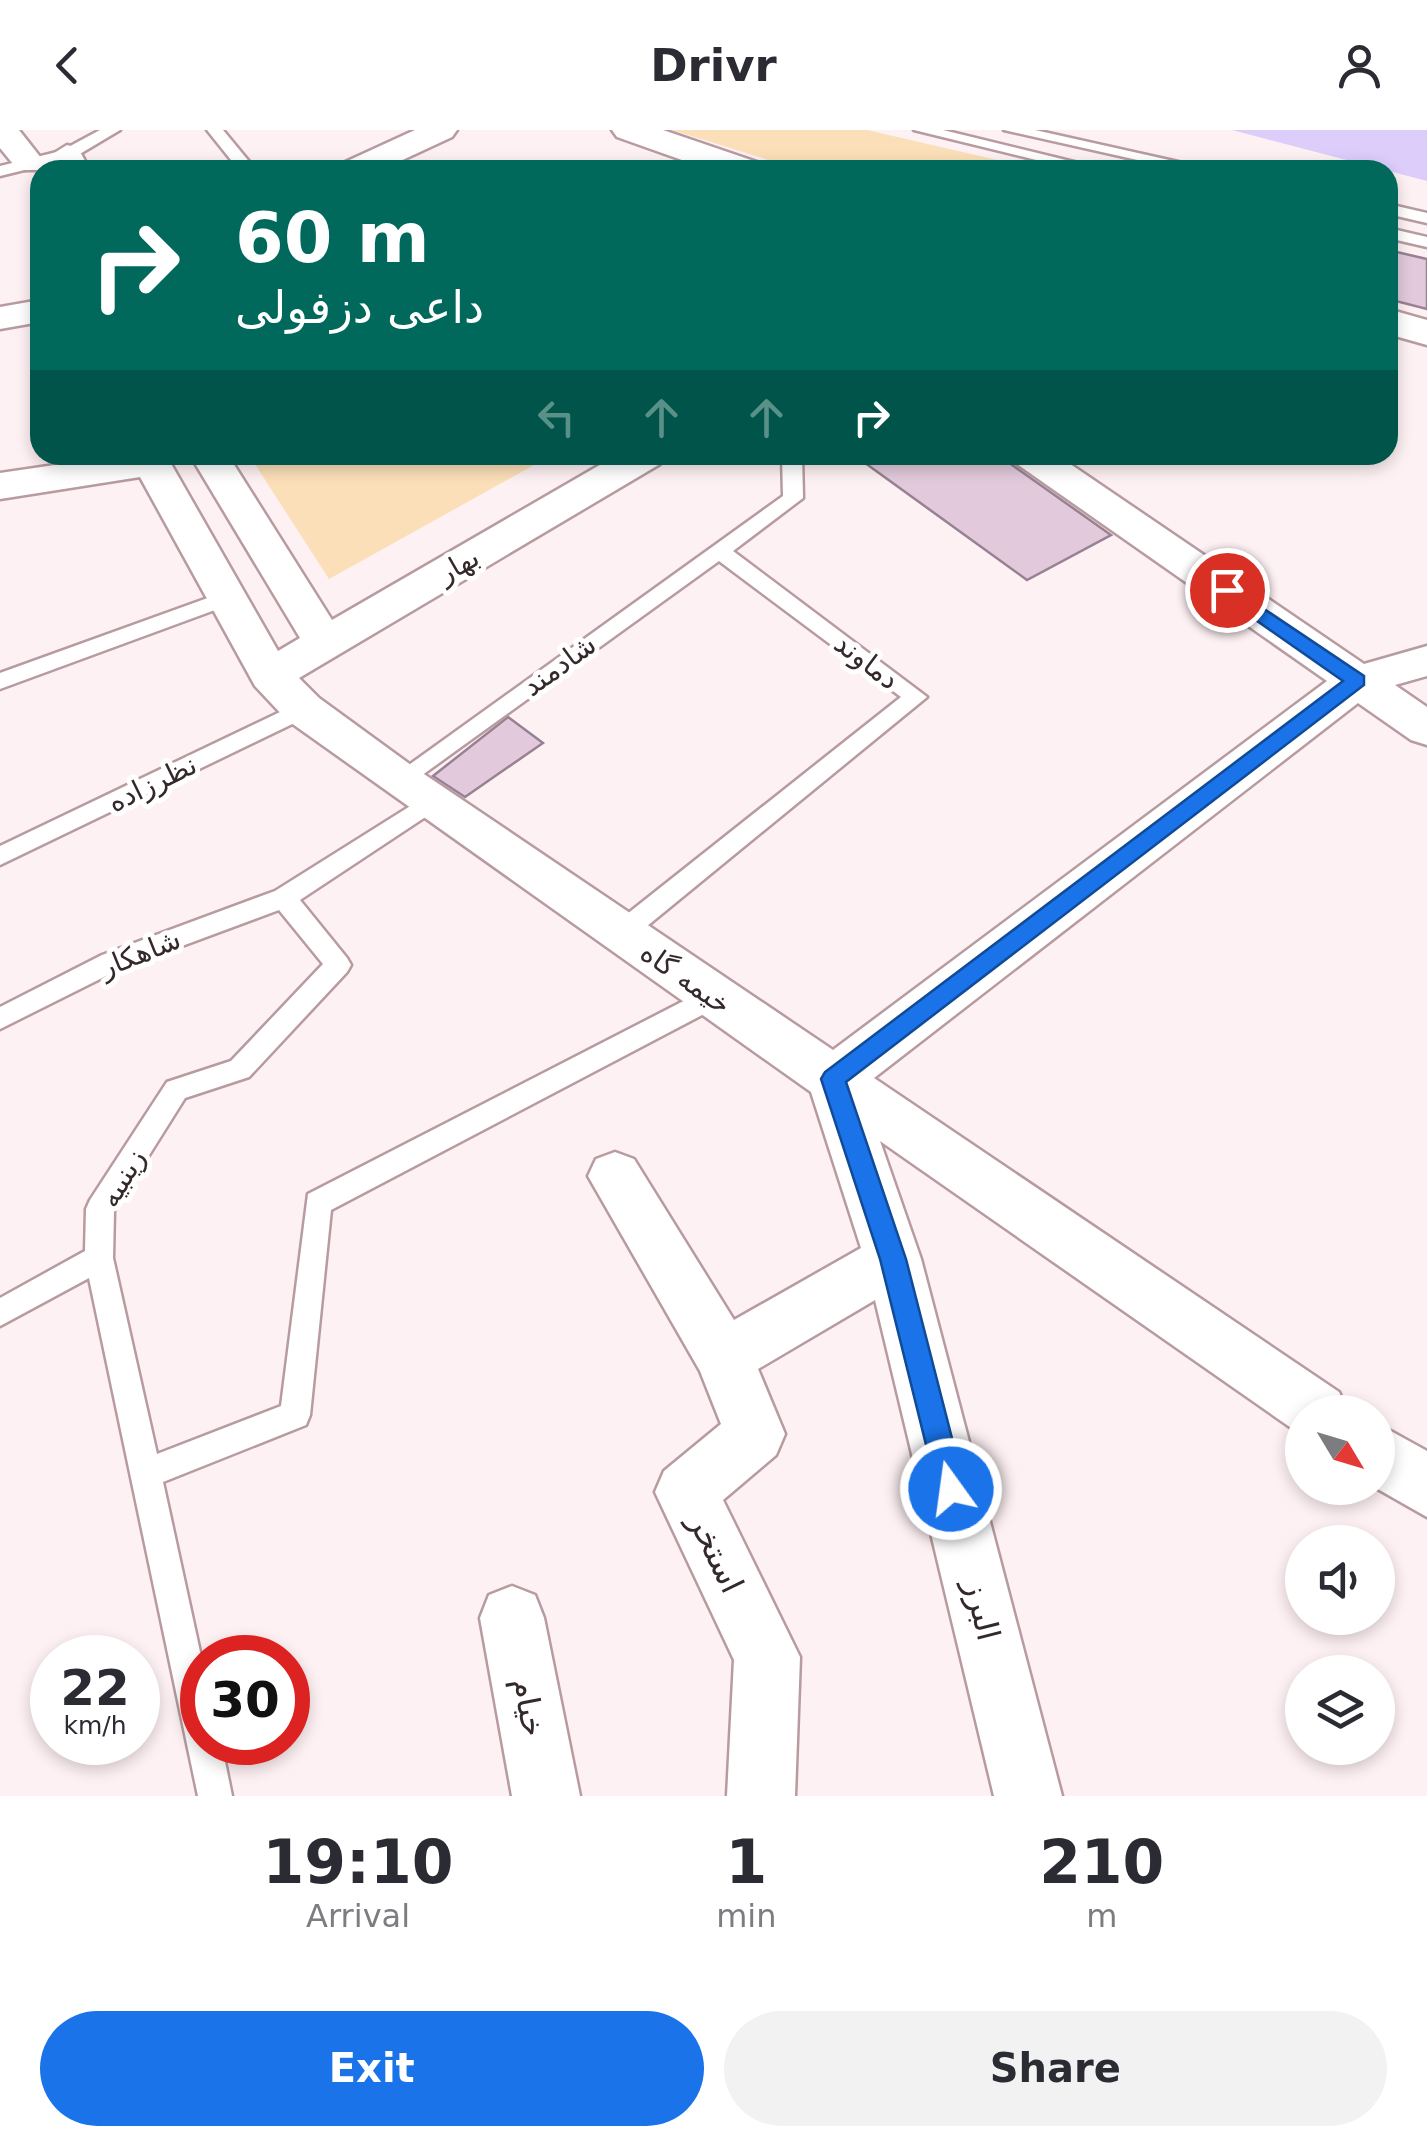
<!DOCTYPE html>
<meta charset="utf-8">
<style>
:root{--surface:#fff;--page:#f2f2f3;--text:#2b2b33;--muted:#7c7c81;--accent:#1a73e8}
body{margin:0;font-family:"DejaVu Sans",Cairo,sans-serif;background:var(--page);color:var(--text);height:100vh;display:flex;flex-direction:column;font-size:38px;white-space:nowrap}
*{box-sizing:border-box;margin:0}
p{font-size:32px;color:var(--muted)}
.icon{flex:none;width:55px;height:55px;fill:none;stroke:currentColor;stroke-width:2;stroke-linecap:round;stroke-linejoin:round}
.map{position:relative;height:1666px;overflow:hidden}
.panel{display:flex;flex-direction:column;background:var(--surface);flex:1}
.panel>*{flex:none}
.hud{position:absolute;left:30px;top:30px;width:1368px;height:305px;border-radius:30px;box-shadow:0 5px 15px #0003;background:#00695c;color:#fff;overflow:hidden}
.needle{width:65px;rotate:128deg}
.fabs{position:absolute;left:1285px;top:1265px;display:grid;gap:20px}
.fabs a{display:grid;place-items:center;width:110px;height:110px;border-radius:50%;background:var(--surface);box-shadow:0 5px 15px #0003;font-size:50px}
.speed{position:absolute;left:30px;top:1505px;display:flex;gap:20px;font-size:50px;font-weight:700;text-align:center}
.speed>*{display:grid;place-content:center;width:130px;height:130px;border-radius:50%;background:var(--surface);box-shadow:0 5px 15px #0003;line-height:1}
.speed small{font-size:25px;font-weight:400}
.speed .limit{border:15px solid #d22;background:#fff;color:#111}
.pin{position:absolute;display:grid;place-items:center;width:85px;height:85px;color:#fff;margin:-42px;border:5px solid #fff;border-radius:50%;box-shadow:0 2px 10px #0007}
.me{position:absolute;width:110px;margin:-55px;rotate:346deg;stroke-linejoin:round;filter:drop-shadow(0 0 8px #0008)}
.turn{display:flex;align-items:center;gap:35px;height:210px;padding:0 40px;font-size:45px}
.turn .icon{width:130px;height:130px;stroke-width:2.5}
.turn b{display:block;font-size:70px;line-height:85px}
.lanes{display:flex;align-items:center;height:95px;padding:0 40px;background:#0003;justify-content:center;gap:50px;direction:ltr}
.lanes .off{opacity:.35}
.eta{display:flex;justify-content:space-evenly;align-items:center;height:170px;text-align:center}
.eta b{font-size:60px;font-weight:700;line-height:70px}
.button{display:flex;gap:20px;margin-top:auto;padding:20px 40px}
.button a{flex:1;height:115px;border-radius:60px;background:var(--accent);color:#fff;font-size:40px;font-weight:700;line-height:115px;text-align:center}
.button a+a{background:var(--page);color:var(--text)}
header{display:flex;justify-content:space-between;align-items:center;height:130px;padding:0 40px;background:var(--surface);font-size:45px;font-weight:700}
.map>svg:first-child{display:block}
.green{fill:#fbdfb8}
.water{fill:#dccdfa}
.building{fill:#e2cadc;stroke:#978192;stroke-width:2.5}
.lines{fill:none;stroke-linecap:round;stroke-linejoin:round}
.lane-casing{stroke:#b89ba0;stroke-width:5}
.street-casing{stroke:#b89ba0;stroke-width:5}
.secondary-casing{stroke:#b89ba0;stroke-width:5}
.lane{fill:#fff;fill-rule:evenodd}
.street{fill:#fff;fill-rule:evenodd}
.secondary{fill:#fff;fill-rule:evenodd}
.route{fill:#1a73e8;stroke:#114b97;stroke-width:2.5}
.labels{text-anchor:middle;stroke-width:10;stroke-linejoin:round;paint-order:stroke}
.street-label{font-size:28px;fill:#34292a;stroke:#fff}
.near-street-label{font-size:32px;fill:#34292a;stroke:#fff}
</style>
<header><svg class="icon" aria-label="back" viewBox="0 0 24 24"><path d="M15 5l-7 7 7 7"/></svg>Drivr<svg class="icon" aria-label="person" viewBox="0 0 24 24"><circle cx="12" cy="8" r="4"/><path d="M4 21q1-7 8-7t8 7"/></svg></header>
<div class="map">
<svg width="1427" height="1666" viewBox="0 0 1427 1666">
<rect width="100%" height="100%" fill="#fef1f3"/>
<g class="green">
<polygon points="672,0 867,0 1023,36 1021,40 801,40"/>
<polygon points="249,325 552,325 329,449"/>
</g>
<polygon class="water" points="1232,0 1427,0 1427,51"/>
<g class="building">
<polygon points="1388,120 1427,129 1427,179 1388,169"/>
<polygon points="854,325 998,325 1111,405 1027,450"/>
<polygon points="508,587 543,613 465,667 433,646"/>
</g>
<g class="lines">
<g class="lane-casing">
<g id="lane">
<polygon points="100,0 120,0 73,28 0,46 0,36 61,21"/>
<polygon points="207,0 223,0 256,40 239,40"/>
<polygon points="914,0 943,0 1107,40 1077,40"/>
<polygon points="1004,0 1035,0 1214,40 1182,40"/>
<polygon points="1388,74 1427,83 1427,93 1388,84"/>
<polygon points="1388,98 1427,107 1427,117 1388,108"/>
<polygon points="782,325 802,325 803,368 733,421 927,567 630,810 612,810 609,803 612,796 901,567 719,431 407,656 399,658 388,650 783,366"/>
<polygon points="227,461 238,468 234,473 0,559 0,543"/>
<polygon points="303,571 314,579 311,585 0,735 0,716"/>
<polygon points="431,663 439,666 443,672 439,678 300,770 347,828 351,835 347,842 249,947 185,968 114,1081 113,1128 157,1324 281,1276 308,1064 705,860 723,860 727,867 723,874 331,1080 310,1285 306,1295 163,1352 202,1531 202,1612 221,1612 232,1666 198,1666 89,1148 0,1196 0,1168 85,1121 86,1079 90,1070 167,952 231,931 323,834 279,780 120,839 0,899 0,877 102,825 275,761"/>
</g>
</g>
<g class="street-casing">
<g id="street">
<polygon points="0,0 19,0 45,33 40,40 18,40 0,18"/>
<polygon points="415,0 457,0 452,7 381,40 339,40 343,33"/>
<polygon points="67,15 78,18 90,40 58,40 51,25"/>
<polygon points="40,170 40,192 0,199 0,177"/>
<polygon points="123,325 166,325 278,521 300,508 190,325 228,325 332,490 617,325 665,325 660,334 299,548 319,568 415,638 833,920 1327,551 1017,334 1012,325 1057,325 1364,534 1427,516 1427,546 1395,555 1427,577 1427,615 1411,610 1358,573 874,948 1339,1262 1348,1282 1302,1282 1302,1304 1297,1302 880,1011 921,1129 1062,1666 994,1666 875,1170 758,1239 785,1304 776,1325 723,1370 800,1527 795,1666 727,1666 734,1530 655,1362 664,1341 721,1294 700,1241 588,1046 596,1029 615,1022 634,1029 734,1190 861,1118 811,962 287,590 255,556 140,347 0,369 0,343"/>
<polygon points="1378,1294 1427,1321 1427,1387 1376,1358"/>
<polygon points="512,1456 535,1465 544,1488 580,1666 512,1666 480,1488 489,1465"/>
</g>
</g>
<g class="secondary-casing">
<g id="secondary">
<polygon points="612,0 663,0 757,32 762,40 710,40 617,7"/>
<polygon points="1388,179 1427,190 1427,215 1388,204"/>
</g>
</g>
<use href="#lane" class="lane"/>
<use href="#street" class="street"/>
<use href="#secondary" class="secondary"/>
</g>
<polygon class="route" points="1227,454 1364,546 1364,555 846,952 906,1129 965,1359 961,1369 951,1373 941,1369 937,1359 880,1129 821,949 825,942 1343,551 1220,465 1217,460"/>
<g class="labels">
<g class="street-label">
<text transform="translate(458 435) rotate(-30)" y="10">بهار</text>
<text transform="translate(867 531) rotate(37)" y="10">دماوند</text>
<text transform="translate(559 535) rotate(-36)" y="10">شادمند</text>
<text transform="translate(152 653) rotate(-26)" y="10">نظرزاده</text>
<text transform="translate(140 823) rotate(-22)" y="10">شاهکار</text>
<text transform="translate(686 848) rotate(35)" y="10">خیمه گاه</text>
<text transform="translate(122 1048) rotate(-59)" y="10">زینبیه</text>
</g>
<g class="near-street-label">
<text transform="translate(716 1423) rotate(64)" y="11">استخر</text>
<text transform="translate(982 1480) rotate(76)" y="11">البرز</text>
<text transform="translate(529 1577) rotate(79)" y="11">خیام</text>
</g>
</g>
</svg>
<div class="fabs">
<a><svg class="needle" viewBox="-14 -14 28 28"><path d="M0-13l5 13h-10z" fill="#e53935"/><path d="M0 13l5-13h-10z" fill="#7c7c81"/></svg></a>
<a><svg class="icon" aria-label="sound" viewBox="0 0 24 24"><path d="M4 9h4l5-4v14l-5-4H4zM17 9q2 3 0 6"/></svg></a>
<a><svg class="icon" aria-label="layers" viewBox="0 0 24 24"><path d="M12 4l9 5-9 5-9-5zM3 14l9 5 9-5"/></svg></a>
</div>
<div class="speed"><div>22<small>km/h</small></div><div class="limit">30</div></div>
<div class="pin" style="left:1227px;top:460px;background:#d93025"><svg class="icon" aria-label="arrive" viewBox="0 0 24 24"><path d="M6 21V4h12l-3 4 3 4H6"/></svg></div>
<svg class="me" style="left:951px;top:1359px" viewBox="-20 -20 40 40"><circle r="17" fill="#1a73e8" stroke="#fff" stroke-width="3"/><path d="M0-11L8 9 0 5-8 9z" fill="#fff"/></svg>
<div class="hud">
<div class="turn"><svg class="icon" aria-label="right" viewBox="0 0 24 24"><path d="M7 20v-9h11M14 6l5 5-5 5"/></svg><div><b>60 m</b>داعی دزفولی</div></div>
<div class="lanes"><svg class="icon off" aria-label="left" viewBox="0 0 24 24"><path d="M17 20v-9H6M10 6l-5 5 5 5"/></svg><svg class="icon off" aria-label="ahead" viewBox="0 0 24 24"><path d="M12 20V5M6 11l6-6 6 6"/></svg><svg class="icon off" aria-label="ahead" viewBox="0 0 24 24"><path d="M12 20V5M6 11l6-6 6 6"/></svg><svg class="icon" aria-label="right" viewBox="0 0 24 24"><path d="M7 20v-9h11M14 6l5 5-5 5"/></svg></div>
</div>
</div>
<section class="panel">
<div class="eta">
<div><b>19:10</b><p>Arrival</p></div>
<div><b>1</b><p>min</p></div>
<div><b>210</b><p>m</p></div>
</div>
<div class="button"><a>Exit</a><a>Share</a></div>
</section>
